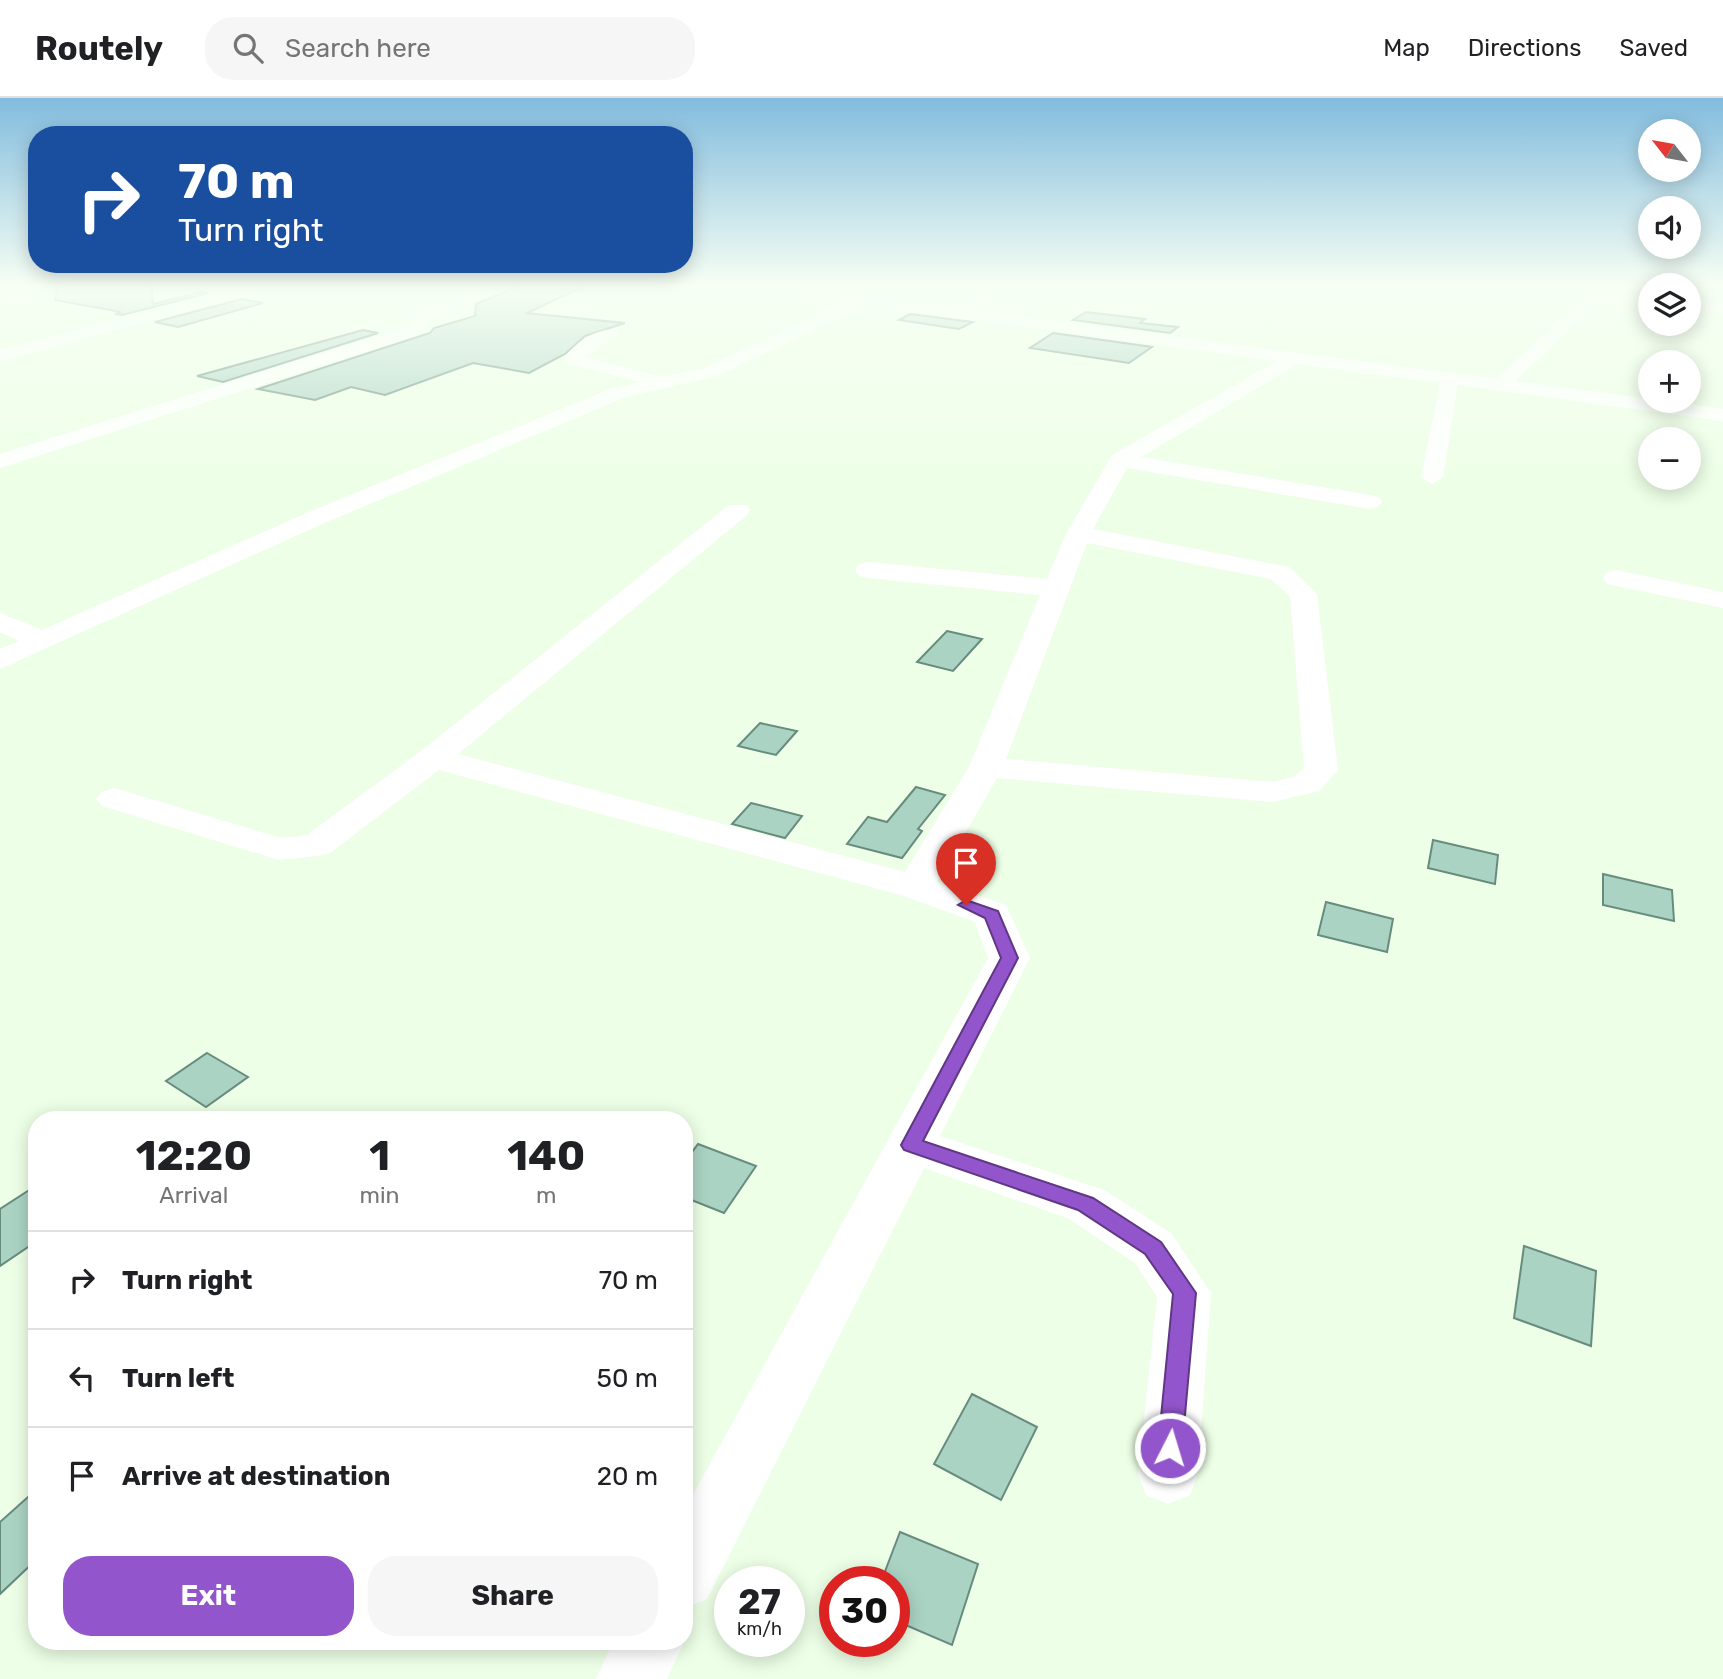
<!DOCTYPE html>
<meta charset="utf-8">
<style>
:root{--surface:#fff;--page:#f6f6f6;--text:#202124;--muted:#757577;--line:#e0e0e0;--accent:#9255cb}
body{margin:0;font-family:Rubik,sans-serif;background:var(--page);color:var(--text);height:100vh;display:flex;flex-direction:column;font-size:26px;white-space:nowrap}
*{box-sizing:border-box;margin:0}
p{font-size:23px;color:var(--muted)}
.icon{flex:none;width:38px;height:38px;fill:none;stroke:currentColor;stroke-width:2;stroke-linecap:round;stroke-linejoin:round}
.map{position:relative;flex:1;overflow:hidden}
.drawer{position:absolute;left:28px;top:1013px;width:665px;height:539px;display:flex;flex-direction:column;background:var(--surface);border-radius:28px;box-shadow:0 4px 18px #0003}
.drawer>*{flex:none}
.top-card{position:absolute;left:28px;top:28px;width:665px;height:147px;border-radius:28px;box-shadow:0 4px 18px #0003;background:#1a4fa0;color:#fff;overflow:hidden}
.needle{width:46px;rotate:301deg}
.buttons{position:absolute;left:1638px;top:21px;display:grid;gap:14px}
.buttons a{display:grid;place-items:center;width:63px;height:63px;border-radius:50%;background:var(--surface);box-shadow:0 4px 18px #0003;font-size:35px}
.speed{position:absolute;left:714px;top:1468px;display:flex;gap:14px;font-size:35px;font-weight:700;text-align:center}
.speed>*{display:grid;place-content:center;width:91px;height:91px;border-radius:50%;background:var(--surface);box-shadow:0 4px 18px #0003;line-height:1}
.speed small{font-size:18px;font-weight:400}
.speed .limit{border:10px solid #d22;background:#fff;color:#111}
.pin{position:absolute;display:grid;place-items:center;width:60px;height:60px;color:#fff;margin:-72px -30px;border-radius:50% 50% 50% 0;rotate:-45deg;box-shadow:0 0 7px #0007}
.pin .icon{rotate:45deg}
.me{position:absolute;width:77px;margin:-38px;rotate:5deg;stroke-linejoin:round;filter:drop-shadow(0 0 5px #0008)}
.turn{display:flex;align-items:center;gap:24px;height:147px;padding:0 35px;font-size:32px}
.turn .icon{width:91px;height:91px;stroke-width:2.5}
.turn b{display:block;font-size:49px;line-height:60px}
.eta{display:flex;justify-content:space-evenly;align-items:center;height:119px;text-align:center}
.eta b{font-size:42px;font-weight:700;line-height:49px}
.action{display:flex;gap:14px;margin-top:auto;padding:14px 35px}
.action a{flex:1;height:80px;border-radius:28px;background:var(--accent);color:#fff;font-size:28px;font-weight:700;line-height:80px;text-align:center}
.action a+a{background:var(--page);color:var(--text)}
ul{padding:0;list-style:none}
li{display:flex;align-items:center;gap:21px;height:98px;padding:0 35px;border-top:2px solid var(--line)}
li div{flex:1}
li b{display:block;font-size:26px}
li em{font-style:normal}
header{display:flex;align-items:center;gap:42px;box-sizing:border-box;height:98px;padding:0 35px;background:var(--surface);border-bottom:2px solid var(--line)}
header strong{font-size:33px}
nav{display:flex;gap:38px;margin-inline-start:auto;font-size:24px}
.search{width:490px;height:63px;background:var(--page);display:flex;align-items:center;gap:18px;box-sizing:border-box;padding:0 24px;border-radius:28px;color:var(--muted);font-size:26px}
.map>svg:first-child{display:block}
.building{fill:#abd3c4;stroke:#678c7e;stroke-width:2}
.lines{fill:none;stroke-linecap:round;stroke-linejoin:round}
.street{fill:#fff;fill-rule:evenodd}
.route{fill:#9255cb;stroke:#5f3784;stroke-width:2}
</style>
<header>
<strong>Routely</strong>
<div class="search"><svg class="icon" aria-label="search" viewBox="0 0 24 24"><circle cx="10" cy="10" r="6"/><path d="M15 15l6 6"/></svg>Search here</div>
<nav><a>Map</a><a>Directions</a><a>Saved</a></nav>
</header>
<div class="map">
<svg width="1723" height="1581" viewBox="0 0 1723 1581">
<rect width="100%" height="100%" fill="#edffe6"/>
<g class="building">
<polygon points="57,188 151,188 153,206 200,194 208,195 122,217 115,216 121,214 55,202"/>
<polygon points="519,188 584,188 527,215 625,225 585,238 565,256 529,275 473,265 385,297 351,289 315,302 258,291 430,235 434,230 475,218 476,206"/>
<polygon points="242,201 263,205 178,229 155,224"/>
<polygon points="1086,214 1145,221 1140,225 1178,229 1170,235 1073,222"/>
<polygon points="910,216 973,224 959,231 899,222"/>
<polygon points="363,232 378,235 223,284 197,278"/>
<polygon points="1053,235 1152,249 1129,265 1030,250"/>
<polygon points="947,533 982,541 953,573 917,564"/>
<polygon points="760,625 797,633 776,657 738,648"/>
<polygon points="916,689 945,697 918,731 922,733 902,760 847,746 868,719 887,724"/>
<polygon points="751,705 802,718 785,740 732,726"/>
<polygon points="1433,742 1498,757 1495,786 1428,770"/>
<polygon points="1603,776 1672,792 1674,823 1603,807"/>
<polygon points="1326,804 1393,821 1387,854 1318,837"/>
<polygon points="207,955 248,979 206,1009 166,983"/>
<polygon points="698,1046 756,1068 724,1115 684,1099 684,1065"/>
<polygon points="37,1087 37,1143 0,1168 0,1111"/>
<polygon points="1524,1148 1596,1173 1591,1248 1514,1220"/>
<polygon points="972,1296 1037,1329 1001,1402 934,1366"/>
<polygon points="37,1391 37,1461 0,1496 0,1424"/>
<polygon points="900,1434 978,1466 952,1547 894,1522 894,1484 881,1484"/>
</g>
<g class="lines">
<g class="street">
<polygon points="246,188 273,188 270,191 0,263 0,252"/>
<polygon points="493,188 517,188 426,222 432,229 429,233 0,370 0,356 413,227 408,220 410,216"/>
<path d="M 750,188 L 794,188 L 952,209 L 995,188 L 1016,188 L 973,212 L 1496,281 L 1585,199 L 1604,195 L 1650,198 L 1650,208 L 1596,206 L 1515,283 L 1723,311 L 1723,323 L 1458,287 L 1443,379 L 1432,386 L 1421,379 L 1440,285 L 1298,266 L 1141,359 L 1370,397 L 1378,399 L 1382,404 L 1378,409 L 1370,411 L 1127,370 L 1093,431 L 1289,469 L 1317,496 L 1338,672 L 1319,693 L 1273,704 L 997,680 L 937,784 L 1006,807 L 1030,860 L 940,1038 L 1104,1092 L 1171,1135 L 1211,1195 L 1198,1376 L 1190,1397 L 1168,1406 L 1146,1397 L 1138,1376 L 1157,1199 L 1135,1165 L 1068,1120 L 924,1070 L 707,1501 L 684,1510 L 684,1413 L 988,860 L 975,824 L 901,797 L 439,672 L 330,755 L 317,758 L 279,762 L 102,708 L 96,701 L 102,694 L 114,690 L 281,740 L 307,737 L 421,653 L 729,407 L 747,407 L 750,412 L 747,417 L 458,656 L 905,774 L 969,669 L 1040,497 L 868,480 L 859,478 L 855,472 L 859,466 L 868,464 L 1047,481 L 1066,436 L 1112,357 L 1277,263 L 864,207 L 717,278 L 626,299 L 329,423 L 0,571 L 0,551 L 19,543 L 0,534 L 0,515 L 42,532 L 311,413 L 613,290 L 640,284 L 568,266 L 565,262 C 569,247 600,228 616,232 L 619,236 L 584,259 L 663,279 L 704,270 L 843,204 L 758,193 ZM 1087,445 L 1271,481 L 1290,498 L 1304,670 L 1295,678 L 1273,684 L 1006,661 Z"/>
<polygon points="0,192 31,199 33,202 25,207 0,202"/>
<polygon points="1689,202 1723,206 1723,214 1689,212"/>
<polygon points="1616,472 1723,494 1723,510 1607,486 1603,480 1607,474"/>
<polygon points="613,1544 684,1544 667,1581 596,1581"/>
</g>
</g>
<linearGradient id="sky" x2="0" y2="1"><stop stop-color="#82bcde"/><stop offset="0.46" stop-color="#f7fff4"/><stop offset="1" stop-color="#f7fff4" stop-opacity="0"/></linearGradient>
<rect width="1723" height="409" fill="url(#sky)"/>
<polygon class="route" points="966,802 998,813 1018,860 923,1043 1093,1100 1161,1144 1196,1195 1182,1350 1179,1359 1170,1362 1161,1359 1158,1350 1173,1196 1145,1156 1078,1112 904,1052 901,1047 1001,860 985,820 958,807"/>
</svg>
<div class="buttons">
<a><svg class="needle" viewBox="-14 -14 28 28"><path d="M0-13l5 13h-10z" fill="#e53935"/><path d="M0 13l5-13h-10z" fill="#757577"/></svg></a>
<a><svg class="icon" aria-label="sound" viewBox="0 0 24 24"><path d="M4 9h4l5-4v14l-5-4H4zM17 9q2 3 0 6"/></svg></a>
<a><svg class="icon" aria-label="layers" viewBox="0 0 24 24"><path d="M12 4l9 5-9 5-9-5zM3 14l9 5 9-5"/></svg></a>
<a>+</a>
<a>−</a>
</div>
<div class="speed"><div>27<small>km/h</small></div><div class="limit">30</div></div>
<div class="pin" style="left:966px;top:807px;background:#d93025"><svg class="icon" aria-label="arrive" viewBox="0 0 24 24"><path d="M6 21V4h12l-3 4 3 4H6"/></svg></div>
<svg class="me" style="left:1170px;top:1350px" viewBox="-20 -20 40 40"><circle r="17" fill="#9255cb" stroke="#fff" stroke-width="3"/><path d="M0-11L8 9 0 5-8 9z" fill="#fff"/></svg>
<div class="top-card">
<div class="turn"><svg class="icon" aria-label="right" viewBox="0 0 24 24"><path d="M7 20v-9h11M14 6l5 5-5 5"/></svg><div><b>70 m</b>Turn right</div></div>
</div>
<section class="drawer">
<div class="eta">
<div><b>12:20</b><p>Arrival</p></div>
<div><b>1</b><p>min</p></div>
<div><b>140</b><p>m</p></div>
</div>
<ul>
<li><svg class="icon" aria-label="right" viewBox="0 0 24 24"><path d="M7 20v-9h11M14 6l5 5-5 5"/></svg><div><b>Turn right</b></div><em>70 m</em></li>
<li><svg class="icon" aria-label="left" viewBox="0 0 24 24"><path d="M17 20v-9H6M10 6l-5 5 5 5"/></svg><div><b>Turn left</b></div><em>50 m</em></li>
<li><svg class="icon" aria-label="arrive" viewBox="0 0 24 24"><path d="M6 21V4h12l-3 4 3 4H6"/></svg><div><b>Arrive at destination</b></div><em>20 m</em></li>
</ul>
<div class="action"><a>Exit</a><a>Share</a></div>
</section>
</div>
